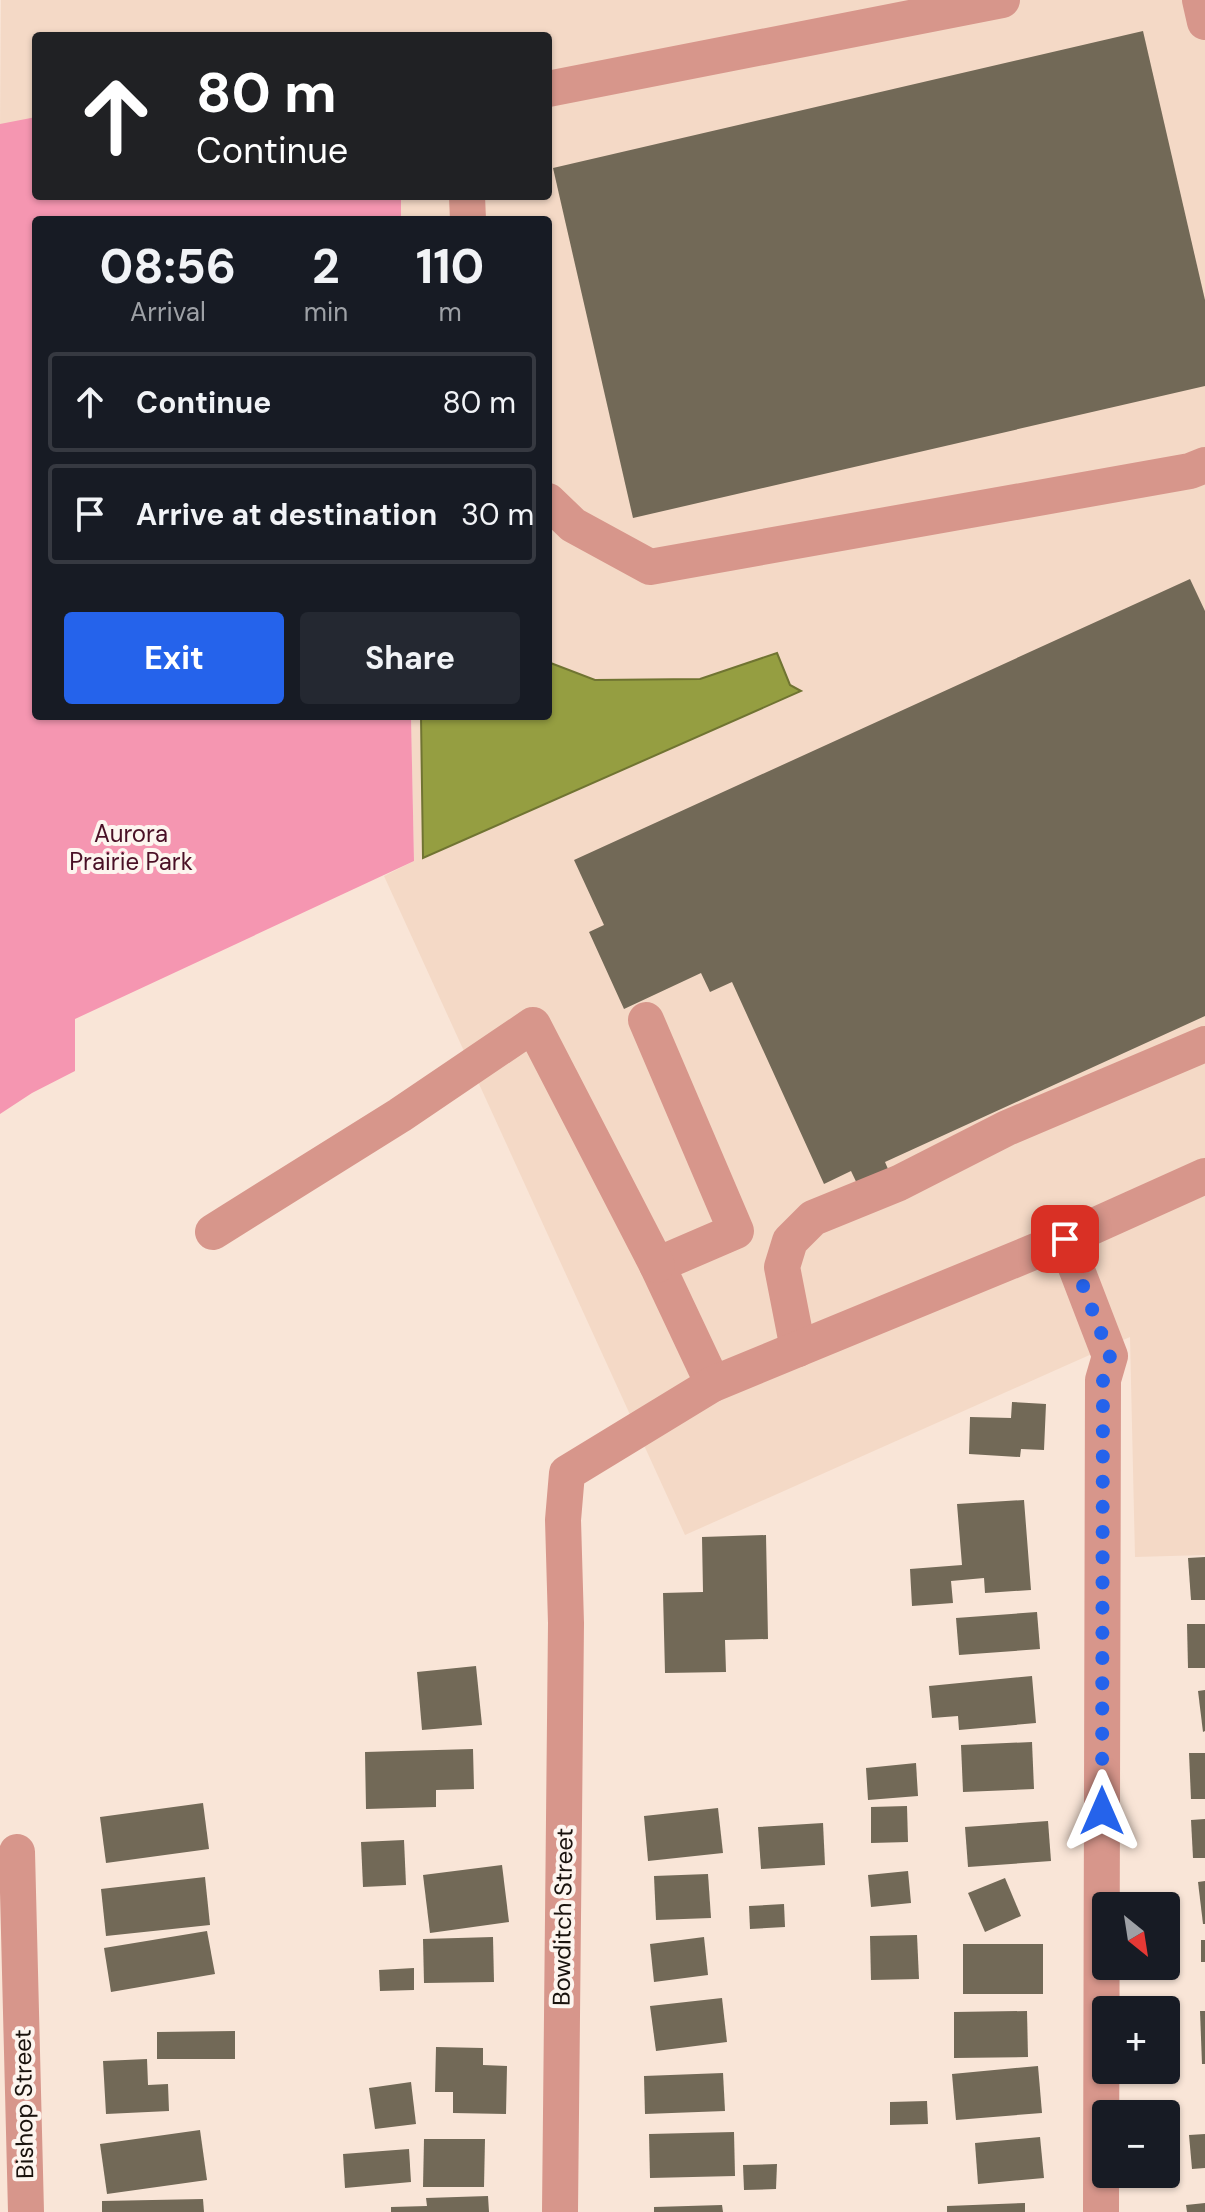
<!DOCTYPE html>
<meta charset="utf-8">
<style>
:root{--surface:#171b24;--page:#242831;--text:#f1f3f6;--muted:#9ea1a6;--line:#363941;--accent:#2563eb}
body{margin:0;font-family:"DM Sans",sans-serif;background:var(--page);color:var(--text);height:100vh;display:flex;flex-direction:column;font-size:30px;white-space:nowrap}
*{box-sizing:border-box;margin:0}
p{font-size:26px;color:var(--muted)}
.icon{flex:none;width:44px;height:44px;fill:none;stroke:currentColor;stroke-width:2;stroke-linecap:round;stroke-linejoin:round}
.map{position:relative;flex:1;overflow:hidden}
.side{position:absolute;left:32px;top:216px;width:520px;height:504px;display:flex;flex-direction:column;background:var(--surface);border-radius:8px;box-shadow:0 2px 6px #0004}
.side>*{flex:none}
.banner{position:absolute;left:32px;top:32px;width:520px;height:168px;border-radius:8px;box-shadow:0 2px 6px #0004;background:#202124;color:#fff;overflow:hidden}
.needle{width:52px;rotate:150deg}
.tools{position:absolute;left:1092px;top:1892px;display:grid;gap:16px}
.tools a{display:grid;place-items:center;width:88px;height:88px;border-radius:8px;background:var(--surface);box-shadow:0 2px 6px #0004;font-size:40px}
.pin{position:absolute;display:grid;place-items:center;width:68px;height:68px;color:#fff;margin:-34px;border-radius:16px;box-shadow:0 4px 12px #0006}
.me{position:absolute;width:88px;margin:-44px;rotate:0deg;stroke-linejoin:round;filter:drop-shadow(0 0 6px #0008)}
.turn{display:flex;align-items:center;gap:28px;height:168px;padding:0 32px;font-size:36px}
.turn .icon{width:104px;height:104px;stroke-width:2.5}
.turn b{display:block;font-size:56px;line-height:68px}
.eta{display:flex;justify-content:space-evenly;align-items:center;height:136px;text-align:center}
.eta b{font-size:48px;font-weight:700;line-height:56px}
.cta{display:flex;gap:16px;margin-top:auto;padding:16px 32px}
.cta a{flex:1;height:92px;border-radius:8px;background:var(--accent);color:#fff;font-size:32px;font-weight:700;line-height:92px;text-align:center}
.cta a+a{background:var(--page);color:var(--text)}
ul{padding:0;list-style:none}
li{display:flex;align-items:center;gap:24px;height:100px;margin:0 16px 12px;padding:0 16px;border:4px solid var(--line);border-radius:8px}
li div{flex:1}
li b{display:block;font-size:30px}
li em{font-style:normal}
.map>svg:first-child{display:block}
.built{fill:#f4d9c6}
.green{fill:#f596b1}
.water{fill:#959e41;stroke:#707432;stroke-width:2}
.building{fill:#726957}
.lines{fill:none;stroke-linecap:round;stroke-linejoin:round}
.minor{stroke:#d7968b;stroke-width:36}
.route{stroke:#2563eb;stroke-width:14;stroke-dasharray:0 25.2}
.labels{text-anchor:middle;stroke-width:8;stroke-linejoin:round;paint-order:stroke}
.park-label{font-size:24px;fill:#4a1026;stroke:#fdf5ef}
.street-label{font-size:24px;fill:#1a130e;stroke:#fdf5ef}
</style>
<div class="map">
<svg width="1205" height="2212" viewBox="0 0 1205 2212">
<rect width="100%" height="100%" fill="#f9e5d7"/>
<polygon class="built" points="1,0 1205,0 1205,1555 1135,1557 1130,1337 685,1535 384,876 414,861 411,716 548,716 548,220 401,220 401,196 548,196 548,36 36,36 36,123 0,130"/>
<polygon class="green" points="36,117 36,196 401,196 401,220 36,220 36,716 411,716 414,861 75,1019 75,1071 32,1093 0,1114 0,124"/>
<polygon class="water" points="777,653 790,685 801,691 423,858 421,716 548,716 548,662 595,680 700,679"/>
<g class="building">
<polygon points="1143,31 1205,300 1205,386 633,518 553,168"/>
<polygon points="1190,579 1205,611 1205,1016 885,1162 891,1176 860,1190 851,1171 824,1184 732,982 710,992 701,973 624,1009 589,932 604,925 574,860"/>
<polygon points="1012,1402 1046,1404 1044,1450 1021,1449 1020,1457 969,1454 970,1417 1011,1418"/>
<polygon points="1024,1500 1031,1590 985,1593 984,1578 951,1581 953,1603 912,1606 910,1569 962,1565 957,1504"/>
<polygon points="766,1535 768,1639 725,1640 726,1672 665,1673 663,1593 703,1592 702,1537"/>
<polygon points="1205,1557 1205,1600 1191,1600 1188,1558"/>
<polygon points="1037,1612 1040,1649 959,1655 956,1618"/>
<polygon points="1187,1624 1205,1624 1205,1668 1188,1668"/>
<polygon points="476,1666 482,1725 422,1730 417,1672"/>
<polygon points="1032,1676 1036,1723 959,1730 958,1716 932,1718 929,1686"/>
<polygon points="1205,1690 1205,1731 1203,1732 1198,1691"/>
<polygon points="1032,1742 1034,1789 963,1792 961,1745"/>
<polygon points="473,1749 474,1789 436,1790 436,1807 366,1809 365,1752"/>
<polygon points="1189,1753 1205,1753 1205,1799 1191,1799"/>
<polygon points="916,1763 918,1796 868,1800 866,1768"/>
<polygon points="203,1803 209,1849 106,1863 100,1817"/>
<polygon points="907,1806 908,1842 871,1843 871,1807"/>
<polygon points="718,1808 723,1853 648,1861 644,1816"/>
<polygon points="1205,1819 1205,1858 1193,1858 1191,1820"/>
<polygon points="1048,1821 1051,1861 968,1867 965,1827"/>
<polygon points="823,1823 825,1865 761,1869 758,1827"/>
<polygon points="404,1840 406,1885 363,1887 361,1842"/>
<polygon points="502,1865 509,1922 430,1933 423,1875"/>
<polygon points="908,1871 911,1903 871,1907 868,1875"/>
<polygon points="708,1874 711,1918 656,1920 654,1876"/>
<polygon points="205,1877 210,1925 106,1936 101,1889"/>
<polygon points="1005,1878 1021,1916 985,1932 968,1893"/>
<polygon points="1205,1881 1205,1924 1203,1924 1198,1882"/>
<polygon points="784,1904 785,1927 750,1929 749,1906"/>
<polygon points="207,1931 215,1974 111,1992 104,1948"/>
<polygon points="917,1935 919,1979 871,1980 870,1936"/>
<polygon points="493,1937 494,1982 424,1983 423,1939"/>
<polygon points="704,1937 708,1975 654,1982 650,1944"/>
<rect x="1201" y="1940" width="4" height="22"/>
<rect x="963" y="1944" width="80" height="50"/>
<polygon points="414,1968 414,1990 380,1991 379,1970"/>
<polygon points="722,1998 727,2042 656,2051 650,2006"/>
<polygon points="1027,2011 1028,2057 954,2058 954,2012"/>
<polygon points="1200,2011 1205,2011 1205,2064 1202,2064"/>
<polygon points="235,2031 235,2059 157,2059 157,2032"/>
<polygon points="436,2047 483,2048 483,2065 507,2066 506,2114 453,2113 453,2092 435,2092"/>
<polygon points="147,2059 148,2085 168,2084 169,2111 106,2114 103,2061"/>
<polygon points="1038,2066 1042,2113 956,2120 952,2074"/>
<polygon points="723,2073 725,2111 645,2114 644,2076"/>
<polygon points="411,2082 416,2124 375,2129 369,2088"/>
<polygon points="927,2101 928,2124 890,2125 890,2102"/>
<polygon points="200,2130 207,2180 107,2194 100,2144"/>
<polygon points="734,2132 735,2176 650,2178 649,2134"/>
<polygon points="1205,2134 1205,2168 1192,2169 1189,2135"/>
<polygon points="1040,2137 1044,2178 978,2184 975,2143"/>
<polygon points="424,2139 485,2139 484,2187 423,2187"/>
<polygon points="409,2149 411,2182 345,2188 343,2154"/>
<polygon points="777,2164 776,2189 744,2190 743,2165"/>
<polygon points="488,2196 489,2212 391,2212 391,2207 427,2206 426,2198"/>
<polygon points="203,2199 204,2212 102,2212 102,2201"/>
<polygon points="1025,2203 1025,2212 947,2212 947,2206"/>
<polygon points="1205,2203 1205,2212 1187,2212 1186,2205"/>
<polygon points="722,2205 723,2212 654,2212 654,2207"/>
</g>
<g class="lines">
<g class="minor">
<polyline points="1200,0 1205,22"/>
<polyline points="548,89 1002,0"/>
<polyline points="467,196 468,220"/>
<polyline points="548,501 573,525 650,567 1190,471 1205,465"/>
<polyline points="646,1020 736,1231 657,1265 713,1384"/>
<polyline points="213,1232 400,1115 533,1025 657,1265"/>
<polyline points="1065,1239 1110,1356 1103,1380 1101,2212"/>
<polyline points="798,1349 782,1267 790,1241 813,1218 899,1183 1007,1128 1205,1044"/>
<polyline points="17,1852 26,2212"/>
<polyline points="560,2212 566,1623 563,1520 567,1473 713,1384 1065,1239 1205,1176"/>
</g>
</g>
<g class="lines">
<polyline class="route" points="1065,1239 1110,1356 1103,1380 1102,1811"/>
</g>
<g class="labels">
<g class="park-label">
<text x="131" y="842">Aurora<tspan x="131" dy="28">Prairie Park</tspan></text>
</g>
<g class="street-label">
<text transform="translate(563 1917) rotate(-89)" y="8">Bowditch Street</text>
<text transform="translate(24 2104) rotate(-91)" y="8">Bishop Street</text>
</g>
</g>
</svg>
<div class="tools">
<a><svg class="needle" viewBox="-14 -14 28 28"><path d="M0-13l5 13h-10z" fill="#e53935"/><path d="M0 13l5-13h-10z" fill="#9ea1a6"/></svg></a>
<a>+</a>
<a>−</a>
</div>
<div class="pin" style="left:1065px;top:1239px;background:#d93025"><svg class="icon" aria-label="arrive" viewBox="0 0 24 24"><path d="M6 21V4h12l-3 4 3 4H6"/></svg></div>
<svg class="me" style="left:1102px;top:1811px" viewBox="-20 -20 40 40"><path d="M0-17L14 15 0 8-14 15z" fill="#2563eb" stroke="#fff" stroke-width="4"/></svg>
<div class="banner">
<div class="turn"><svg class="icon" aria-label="ahead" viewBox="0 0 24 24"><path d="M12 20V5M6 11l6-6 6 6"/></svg><div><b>80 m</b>Continue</div></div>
</div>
<section class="side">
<div class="eta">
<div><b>08:56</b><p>Arrival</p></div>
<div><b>2</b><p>min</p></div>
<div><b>110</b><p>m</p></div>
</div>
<ul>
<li><svg class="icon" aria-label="ahead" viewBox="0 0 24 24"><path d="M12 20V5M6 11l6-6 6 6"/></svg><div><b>Continue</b></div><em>80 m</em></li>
<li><svg class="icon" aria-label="arrive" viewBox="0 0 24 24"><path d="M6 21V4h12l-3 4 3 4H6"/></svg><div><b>Arrive at destination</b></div><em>30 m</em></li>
</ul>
<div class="cta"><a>Exit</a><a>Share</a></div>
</section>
</div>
